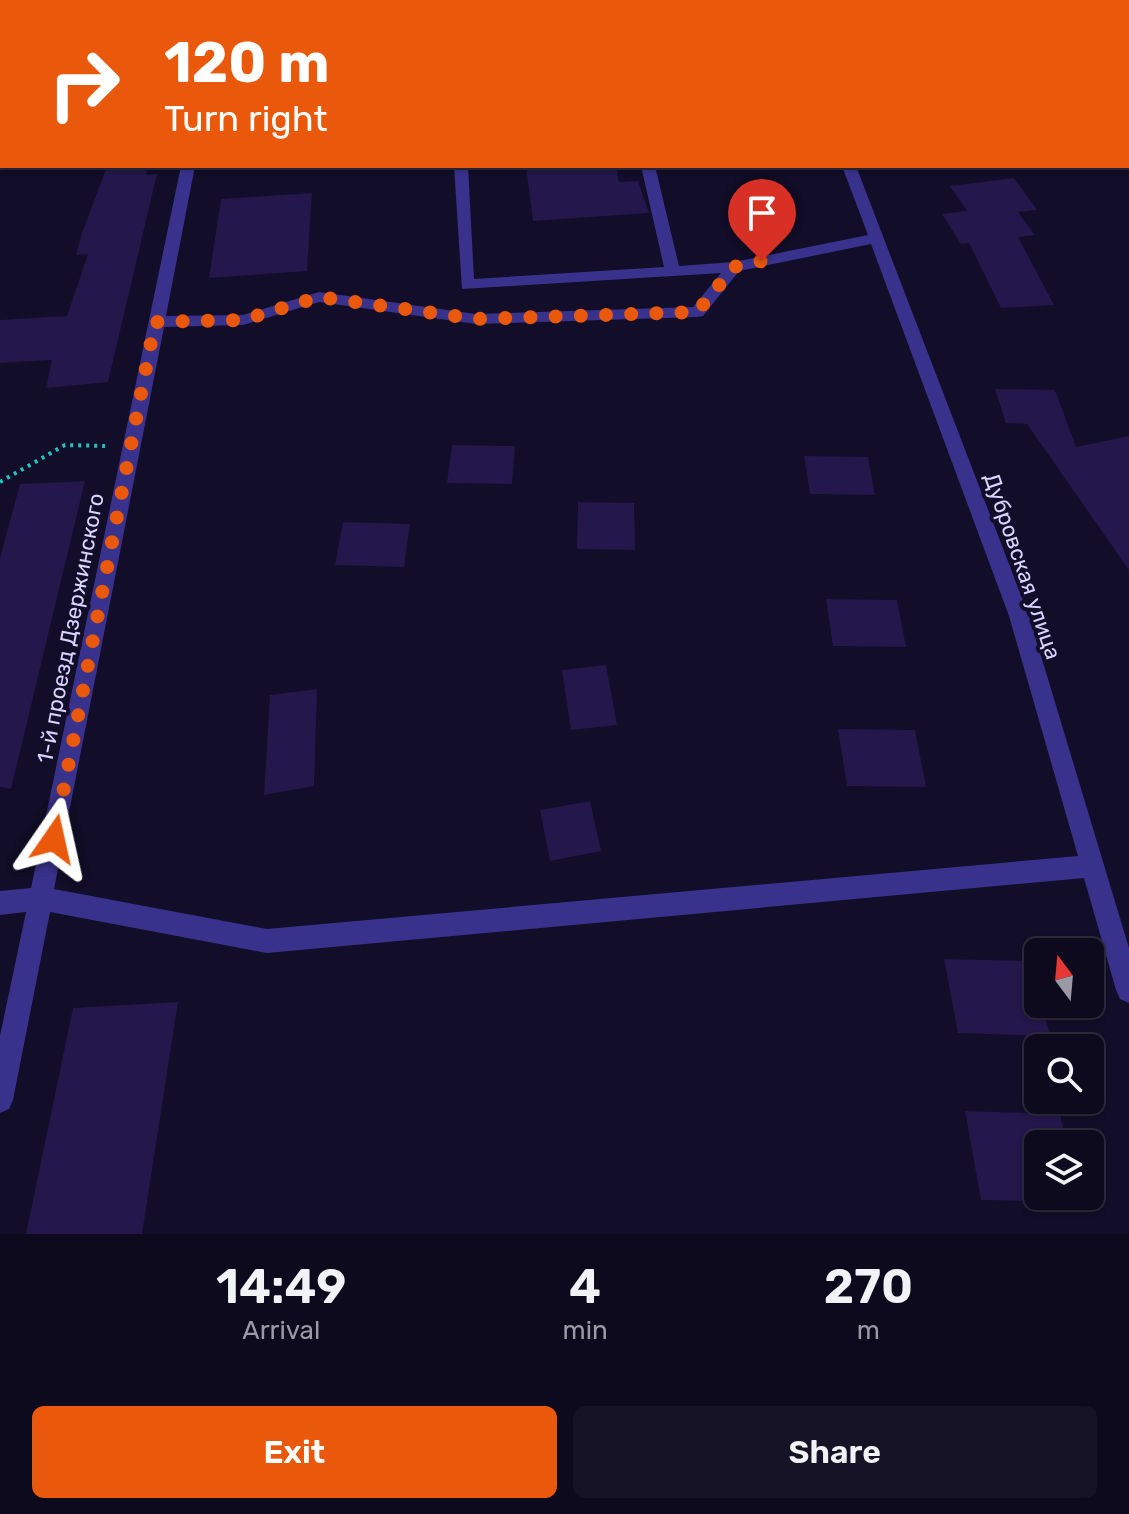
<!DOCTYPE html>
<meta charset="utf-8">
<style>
:root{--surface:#0e0a1e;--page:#171327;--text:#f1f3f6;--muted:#9b9aa4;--line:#2e2b3c;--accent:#ea580c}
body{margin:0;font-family:Rubik,sans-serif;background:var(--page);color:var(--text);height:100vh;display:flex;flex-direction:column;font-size:30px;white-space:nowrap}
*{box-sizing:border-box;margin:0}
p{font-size:26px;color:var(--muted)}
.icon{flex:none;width:44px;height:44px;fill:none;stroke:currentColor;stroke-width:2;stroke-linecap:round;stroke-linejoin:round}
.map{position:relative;height:1234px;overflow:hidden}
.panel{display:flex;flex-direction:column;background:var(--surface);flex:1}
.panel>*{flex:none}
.top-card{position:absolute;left:0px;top:0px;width:1130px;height:168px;box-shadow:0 2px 6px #0004,0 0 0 2px var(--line);background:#ea580c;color:#fff;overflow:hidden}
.needle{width:52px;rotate:344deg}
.tools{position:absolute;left:1024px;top:938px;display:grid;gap:16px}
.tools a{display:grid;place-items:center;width:80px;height:80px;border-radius:12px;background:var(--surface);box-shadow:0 2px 6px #0004,0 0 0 2px var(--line);font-size:40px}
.pin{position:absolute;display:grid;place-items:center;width:68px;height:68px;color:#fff;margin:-82px -34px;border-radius:50% 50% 50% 0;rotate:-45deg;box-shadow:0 0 8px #0007}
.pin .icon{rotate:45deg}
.me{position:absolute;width:88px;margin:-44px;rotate:11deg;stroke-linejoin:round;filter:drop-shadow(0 0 6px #0008)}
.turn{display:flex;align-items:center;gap:28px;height:168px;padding:0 32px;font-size:36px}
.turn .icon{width:104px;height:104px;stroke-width:2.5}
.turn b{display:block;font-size:56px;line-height:68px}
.eta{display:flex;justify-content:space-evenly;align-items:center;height:136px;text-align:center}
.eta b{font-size:48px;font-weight:600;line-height:56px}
.button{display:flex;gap:16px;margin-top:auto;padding:16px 32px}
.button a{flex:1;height:92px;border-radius:12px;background:var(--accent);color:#fff;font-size:32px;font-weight:600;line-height:92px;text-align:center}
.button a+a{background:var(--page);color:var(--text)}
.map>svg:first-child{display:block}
.building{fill:#23174b}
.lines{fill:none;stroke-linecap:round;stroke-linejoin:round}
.path-far1{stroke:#21c5c0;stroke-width:3;stroke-dasharray:3 4;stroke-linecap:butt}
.path{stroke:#21c5c0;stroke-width:4;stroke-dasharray:3 5;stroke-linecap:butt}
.minor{fill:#39328c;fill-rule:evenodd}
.major{fill:#c65aff;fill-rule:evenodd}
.route{stroke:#ea580c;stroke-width:14;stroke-dasharray:0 25.2}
.labels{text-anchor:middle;stroke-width:8;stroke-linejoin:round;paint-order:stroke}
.street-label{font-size:22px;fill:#dad3ff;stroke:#120d28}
</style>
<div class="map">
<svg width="1129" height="1234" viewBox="0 0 1129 1234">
<rect width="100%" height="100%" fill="#120d28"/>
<g class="building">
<polygon points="107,166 148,166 146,175 157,174 108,382 46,388 52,360 0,363 0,320 67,316 88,254 76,255 82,233"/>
<polygon points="526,166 616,166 619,182 638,181 649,213 533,221"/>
<polygon points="1014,178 1037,210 1018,212 1035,235 1018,237 1054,305 1001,308 969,243 961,244 942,214 967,211 950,186"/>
<polygon points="312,193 307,271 209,278 221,199"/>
<polygon points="995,389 1055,390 1076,447 1129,436 1129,570 1027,424 1006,423"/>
<polygon points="452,445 515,446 512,484 447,483"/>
<polygon points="804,456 868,457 875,495 810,494"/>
<polygon points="85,481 11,789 0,787 0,558 20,484"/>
<polygon points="578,502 634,503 635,550 577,549"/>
<polygon points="343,522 410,524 404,567 335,565"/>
<polygon points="826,599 897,600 906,647 833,646"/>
<polygon points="606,665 617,725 571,730 562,670"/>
<polygon points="317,689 314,786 264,795 270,695"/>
<polygon points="838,729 915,730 926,787 847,786"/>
<polygon points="590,801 601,851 550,861 540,810"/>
<polygon points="944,959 1032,961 1038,987 1038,1004 1042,1004 1050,1036 958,1033"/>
<polygon points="178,1002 142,1234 26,1234 73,1008"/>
<polygon points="965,1111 1060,1114 1067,1144 1038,1144 1038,1196 1079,1196 1081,1202 981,1200"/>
</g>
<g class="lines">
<polyline class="path-far1" points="1008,2 1015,0"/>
<polyline class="path" points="0,482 65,445 105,446"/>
<path class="minor" d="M 181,166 L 195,166 L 166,316 L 243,315 L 319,292 L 476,314 L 693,307 L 721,273 L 462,289 L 454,166 L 468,166 L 474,279 L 664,267 L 641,166 L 655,166 L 679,266 L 734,262 L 868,235 L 842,166 L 856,166 L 1029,616 L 1129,948 L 1129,1003 L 1120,999 L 1116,990 L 1084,878 L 267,953 L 50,912 L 13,1100 L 9,1109 L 0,1113 L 0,1036 L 26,912 L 0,915 L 0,891 L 31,888 ZM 871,244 L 1009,616 L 1078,856 L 267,929 L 54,889 L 164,327 L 243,325 L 319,302 L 476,324 L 697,317 L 703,316 L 739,271 Z"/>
<g class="major">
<rect x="1128" y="9" width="1" height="8"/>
<polygon points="2,70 2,78 0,79 0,71"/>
</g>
</g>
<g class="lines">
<polyline class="route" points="54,839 155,322 243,320 319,297 476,319 697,312 734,267 762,261"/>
</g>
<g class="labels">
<g class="street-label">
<text transform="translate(1023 566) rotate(71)" y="8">Дубровская улица</text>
<text transform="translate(70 628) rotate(-79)" y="8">1-й проезд Дзержинского</text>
</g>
</g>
</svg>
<div class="tools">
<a><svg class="needle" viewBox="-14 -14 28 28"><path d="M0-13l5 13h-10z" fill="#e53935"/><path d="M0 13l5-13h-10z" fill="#9b9aa4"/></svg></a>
<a><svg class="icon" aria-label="search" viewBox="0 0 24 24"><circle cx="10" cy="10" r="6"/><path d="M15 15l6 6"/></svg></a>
<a><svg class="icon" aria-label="layers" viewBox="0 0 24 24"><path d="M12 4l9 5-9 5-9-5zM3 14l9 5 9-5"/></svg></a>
</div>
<div class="pin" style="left:762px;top:261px;background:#d93025"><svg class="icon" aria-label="arrive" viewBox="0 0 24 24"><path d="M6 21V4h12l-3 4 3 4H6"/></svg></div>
<svg class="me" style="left:54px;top:839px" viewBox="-20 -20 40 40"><path d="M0-17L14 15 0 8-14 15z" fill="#ea580c" stroke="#fff" stroke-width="4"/></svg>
<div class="top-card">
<div class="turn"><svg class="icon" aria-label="right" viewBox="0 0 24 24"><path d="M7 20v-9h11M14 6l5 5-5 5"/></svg><div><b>120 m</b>Turn right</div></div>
</div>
</div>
<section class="panel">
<div class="eta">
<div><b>14:49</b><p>Arrival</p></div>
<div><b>4</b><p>min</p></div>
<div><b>270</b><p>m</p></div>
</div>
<div class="button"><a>Exit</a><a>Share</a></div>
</section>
